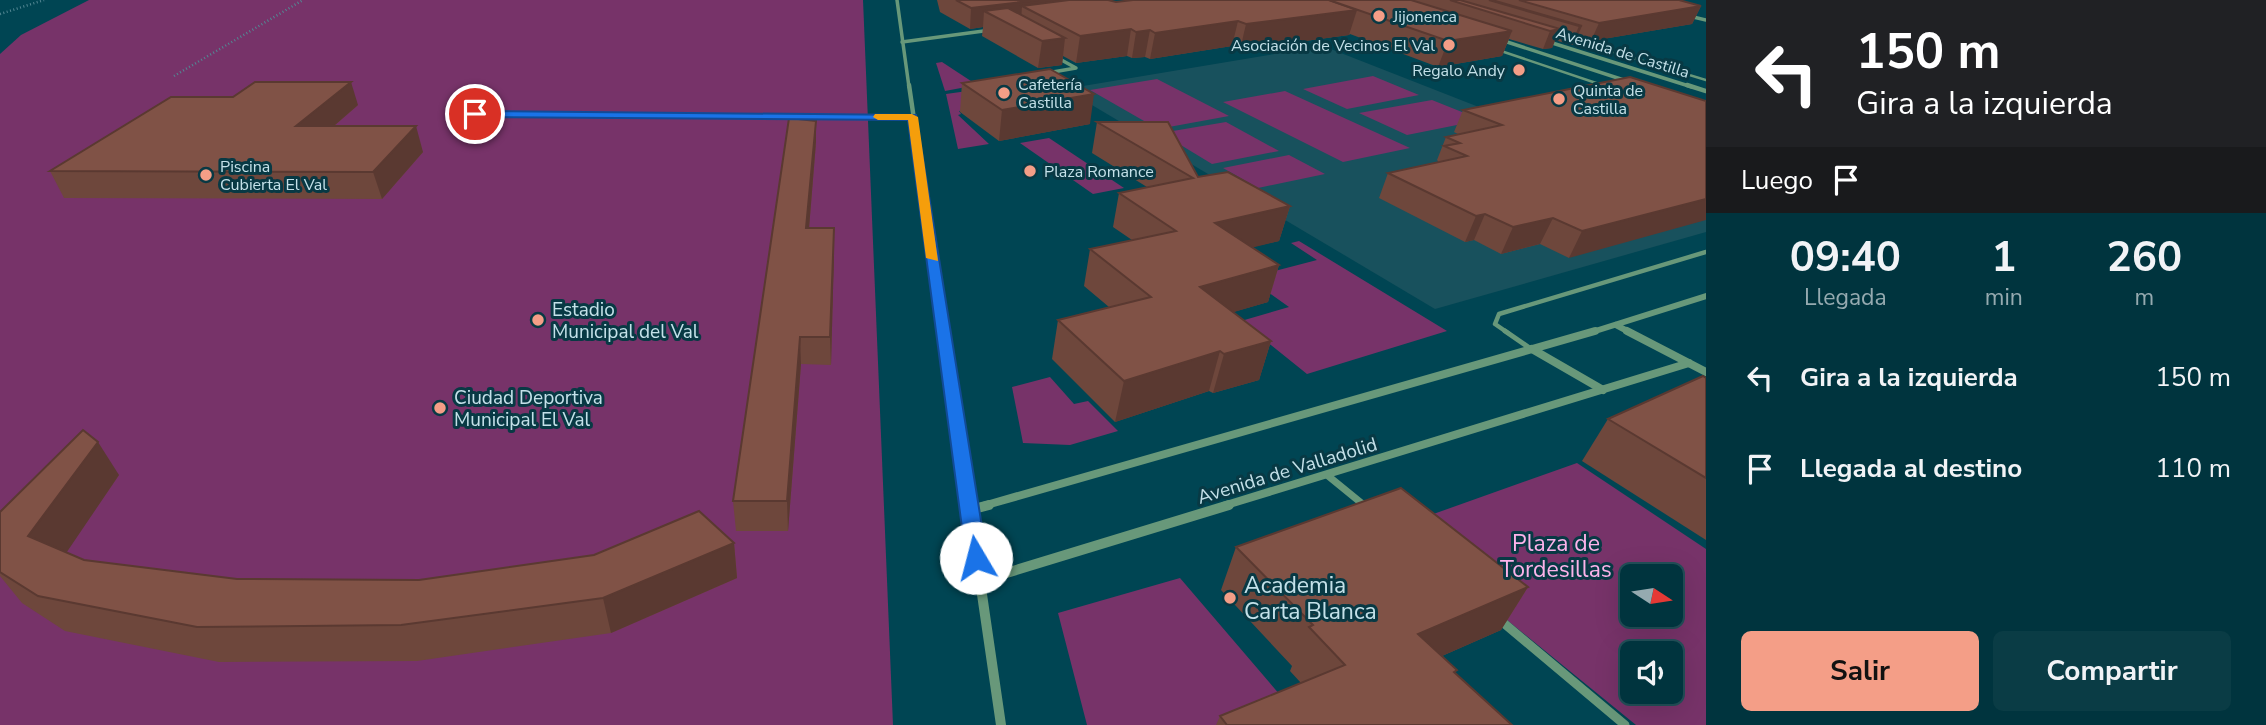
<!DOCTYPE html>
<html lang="es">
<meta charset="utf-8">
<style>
:root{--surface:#00343e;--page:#0a3c45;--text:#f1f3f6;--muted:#95aab0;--line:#224f58;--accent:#f49e87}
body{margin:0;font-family:"Nunito Sans",sans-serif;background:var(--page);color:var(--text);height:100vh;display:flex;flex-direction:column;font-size:26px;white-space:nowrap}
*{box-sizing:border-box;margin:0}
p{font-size:23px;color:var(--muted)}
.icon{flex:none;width:38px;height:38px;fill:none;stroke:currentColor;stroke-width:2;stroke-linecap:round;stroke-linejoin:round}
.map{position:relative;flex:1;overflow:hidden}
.details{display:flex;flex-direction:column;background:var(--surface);width:560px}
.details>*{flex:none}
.hud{background:#202124;color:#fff;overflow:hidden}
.needle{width:46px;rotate:102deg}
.controls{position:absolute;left:1620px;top:564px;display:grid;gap:14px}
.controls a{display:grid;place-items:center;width:63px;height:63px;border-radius:10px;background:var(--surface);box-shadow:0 7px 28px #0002,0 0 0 2px var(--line);font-size:35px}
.pin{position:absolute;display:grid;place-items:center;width:60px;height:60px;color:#fff;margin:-30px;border:4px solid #fff;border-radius:50%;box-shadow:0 2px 7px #0007}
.me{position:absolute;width:77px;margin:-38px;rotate:352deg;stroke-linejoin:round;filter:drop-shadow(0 0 5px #0008)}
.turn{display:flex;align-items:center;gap:24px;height:147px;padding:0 35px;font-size:32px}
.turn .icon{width:91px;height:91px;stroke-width:2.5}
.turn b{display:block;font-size:49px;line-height:60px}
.then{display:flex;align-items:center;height:66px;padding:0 35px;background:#0003;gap:14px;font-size:26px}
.eta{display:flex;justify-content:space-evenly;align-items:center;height:119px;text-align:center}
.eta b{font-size:42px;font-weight:700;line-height:49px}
.cta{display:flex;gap:14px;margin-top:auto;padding:14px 35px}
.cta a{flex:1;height:80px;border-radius:10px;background:var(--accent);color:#111;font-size:28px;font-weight:700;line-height:80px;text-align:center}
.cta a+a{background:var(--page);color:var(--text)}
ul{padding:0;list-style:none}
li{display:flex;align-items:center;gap:21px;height:91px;padding:0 35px}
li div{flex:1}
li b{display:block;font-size:26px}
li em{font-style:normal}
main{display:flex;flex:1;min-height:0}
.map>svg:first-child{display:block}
.built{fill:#18515d}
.green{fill:#773369;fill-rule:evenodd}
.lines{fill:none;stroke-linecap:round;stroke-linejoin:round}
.path{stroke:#538793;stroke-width:2.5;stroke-dasharray:1 2.5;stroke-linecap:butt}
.service-far3{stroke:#68987a;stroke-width:2.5}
.service-far2{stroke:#68987a;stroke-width:3.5}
.service-far1{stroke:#68987a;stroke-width:4.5}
.service{stroke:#68987a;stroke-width:5}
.pedestrian-far2{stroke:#68987a;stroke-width:3.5}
.pedestrian-far1{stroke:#68987a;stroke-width:7}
.pedestrian{stroke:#68987a;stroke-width:9}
.minor-far4{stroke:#68987a;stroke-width:3.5}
.minor-far3{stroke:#68987a;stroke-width:4.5}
.minor-far2{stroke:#68987a;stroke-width:6}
.minor-far1{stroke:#68987a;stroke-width:8}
.minor{stroke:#68987a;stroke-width:10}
.wall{fill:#6e473c}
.shaded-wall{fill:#5a3931}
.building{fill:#805246;stroke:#5a3931;stroke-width:2}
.route{fill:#1a73e8;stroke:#114b97;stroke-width:2}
.slow{fill:#f59e0b}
.poi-dot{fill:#f49e87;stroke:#083944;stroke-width:2.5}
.labels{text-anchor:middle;stroke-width:6;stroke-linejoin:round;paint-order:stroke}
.far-poi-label{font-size:16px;fill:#c4e1e9;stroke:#083944;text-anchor:start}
.far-street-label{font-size:16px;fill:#c4e1e9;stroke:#083944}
.poi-label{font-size:19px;fill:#c4e1e9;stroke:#083944;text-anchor:start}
.street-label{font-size:19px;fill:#c4e1e9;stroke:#083944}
.near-park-label{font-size:23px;fill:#fcb3ea;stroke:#083944}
.near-poi-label{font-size:23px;fill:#c4e1e9;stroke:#083944;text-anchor:start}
</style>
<main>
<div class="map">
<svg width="1706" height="725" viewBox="0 0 1706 725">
<rect width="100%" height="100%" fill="#004553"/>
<polygon class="built" points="1323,46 1706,196 1706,232 1435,309 1065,89"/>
<g class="green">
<polygon points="89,0 863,0 893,725 0,725 0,54 21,35"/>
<polygon points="942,62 977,85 945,91 936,63"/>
<polygon points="1373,76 1419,95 1347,109 1303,89"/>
<polygon points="1157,79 1229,116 1158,129 1090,90"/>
<polygon points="982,89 992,106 959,111 961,114 958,115 989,144 958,149 946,94"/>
<polygon points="1285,91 1410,148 1343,162 1223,102"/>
<polygon points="1432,100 1482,120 1407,135 1359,113"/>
<polygon points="1226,122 1279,151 1212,164 1161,133"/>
<polygon points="1049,138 1124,188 1093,194 1020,143"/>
<polygon points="1289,155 1325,174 1258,188 1223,168"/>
<polygon points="1299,241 1447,331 1307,374 1241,321 1289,307 1248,278 1317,260 1291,243"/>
<polygon points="1050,377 1074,404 1088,401 1118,431 1070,445 1023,443 1012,387"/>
<path d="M 1577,463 L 1706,549 L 1706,725 L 1636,725 L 1394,528 ZM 1633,576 L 1671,576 L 1671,614 L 1633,614 ZM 1633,653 L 1671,653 L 1671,691 L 1633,691 Z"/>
<polygon points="1180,578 1287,703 1343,725 1087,725 1058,613"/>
</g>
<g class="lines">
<g class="path">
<polyline points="0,14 44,0"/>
<polyline points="174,76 303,0"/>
</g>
<g class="service-far3">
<polyline points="1568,38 1706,80"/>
<polyline points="1498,50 1602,85"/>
</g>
<polyline class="service-far2" points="475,114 912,117"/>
<polyline class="service-far1" points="1508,333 1495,324 1499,314 1706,252"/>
<polyline class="service" points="1505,331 1531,349"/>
<polyline class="pedestrian-far2" points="1047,73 1076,68 1056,57"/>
<polyline class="pedestrian-far1" points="1327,475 1365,506"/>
<g class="pedestrian">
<polyline points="1363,505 1366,507"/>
<polyline points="1500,620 1625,725"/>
</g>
<g class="minor-far4">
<polyline points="897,0 909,87"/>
<polyline points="1689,16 1706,20"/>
<polyline points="1501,40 1630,82"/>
<polyline points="1546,41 1692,87"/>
<polyline points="902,42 991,30"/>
</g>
<g class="minor-far3">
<polyline points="909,85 925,195"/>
<polyline points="1687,85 1706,91"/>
</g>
<g class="minor-far2">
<polyline points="925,194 945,333"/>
<polyline points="1616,325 1631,333"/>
<polyline points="1589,333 1706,296"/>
</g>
<g class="minor-far1">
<polyline points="944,331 970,506"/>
<polyline points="1627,331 1706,372"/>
<polyline points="1532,349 1603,390"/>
<polyline points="983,506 1595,331"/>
<polyline points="1223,506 1689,363"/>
</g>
<g class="minor">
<polyline points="969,505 1001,725"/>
<polyline points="970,510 989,505"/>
<polyline points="980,581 1229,505"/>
</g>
</g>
<g class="wall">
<polygon points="937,0 1108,0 1116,2 1133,0 1680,0 1701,6 1692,24 1591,41 1577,37 1574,44 1571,45 1555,40 1552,48 1543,49 1509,39 1502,56 1438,67 1350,34 1349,35 1240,50 1232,46 1150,59 1145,57 1132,58 1127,56 1076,63 1063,56 1062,65 1038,68 982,36 983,27 970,29 940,12"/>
<polygon points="962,83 1090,124 999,141 960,112"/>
<polygon points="1706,101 1569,258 1540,244 1501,254 1474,240 1465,242 1379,198 1388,173 1438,162 1438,161 1437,160 1446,137 1458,134 1454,132 1463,110"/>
<polygon points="358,105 334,126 423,152 382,199 64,198 50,171"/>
<polygon points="1097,122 1198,177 1290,206 1279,241 1252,247 1279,265 1268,302 1233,312 1271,341 1259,380 1213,393 1209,391 1115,422 1052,359 1058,320 1109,307 1084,286 1090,249 1132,240 1113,227 1119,193 1147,187 1092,153"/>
<polygon points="816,142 809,228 834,253 831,365 801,364 788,531 736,531 733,501"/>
<polygon points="1706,378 1706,540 1582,461 1608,419"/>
<polygon points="119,475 66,552 84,560 237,579 419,580 734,543 737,578 611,633 417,661 219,662 65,631 22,603 0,576 0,512"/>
<polygon points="1236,547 1528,587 1501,630 1442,656 1455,674 1512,725 1216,725 1220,716 1301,683 1290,671 1292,666 1221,590"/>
</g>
<g class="shaded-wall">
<polygon points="1038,0 1069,0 1022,6 1021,22 984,11 983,27 970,29 971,8"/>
<polygon points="1701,6 1692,24 1591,41 1599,23"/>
<polygon points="1357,10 1349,35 1240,50 1246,24"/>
<polygon points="1238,21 1232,46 1150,59 1155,33"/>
<polygon points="1579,26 1582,26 1574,44 1571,45"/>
<polygon points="1131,29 1127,56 1076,63 1080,36"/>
<polygon points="1560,29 1552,48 1543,49 1550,31"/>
<polygon points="1150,30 1145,57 1132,58 1136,32"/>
<polygon points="1512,31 1502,56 1438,67 1448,41"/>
<polygon points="1065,38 1062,65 1038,68 1042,41"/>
<polygon points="351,82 358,105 305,151 296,126"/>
<polygon points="1094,94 1090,124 999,141 1002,110"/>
<polygon points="816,121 816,142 807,253 806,228"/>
<polygon points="416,126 423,152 382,199 373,172"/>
<polygon points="1706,199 1706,220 1569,258 1582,231"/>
<polygon points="1290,206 1279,241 1206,259 1215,223"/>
<polygon points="1485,214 1474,240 1465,242 1476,216"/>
<polygon points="1553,218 1540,244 1501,254 1513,227"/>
<polygon points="834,228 834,253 831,365 830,337"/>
<polygon points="1279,265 1268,302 1190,325 1200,287"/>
<polygon points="800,337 801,364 788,531 787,501"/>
<polygon points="1271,341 1259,380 1213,393 1224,354"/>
<polygon points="1220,351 1209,391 1115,422 1124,381"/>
<polygon points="98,442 119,475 54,571 28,536"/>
<polygon points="734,543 737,578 611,633 603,598"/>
<polygon points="1528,587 1501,630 1394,677 1418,634"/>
</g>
<g class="building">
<polygon points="956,0 1038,0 971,8"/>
<polygon points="1069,0 1108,0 1116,2 1133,0 1329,0 1357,10 1246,24 1238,21 1155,33 1150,30 1136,32 1131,29 1080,36 1022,6"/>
<polygon points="1329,0 1411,0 1512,31 1448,41"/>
<polygon points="1450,0 1460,0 1560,29 1550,31"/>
<polygon points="1489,0 1492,0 1582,26 1579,26"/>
<polygon points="1519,0 1679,0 1701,6 1599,23"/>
<polygon points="1008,8 1065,38 1042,41 984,11"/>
<polygon points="1050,69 1094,94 1002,110 962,83"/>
<polygon points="1630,77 1706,101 1706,199 1582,231 1553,218 1513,227 1485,214 1476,216 1388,173 1467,156 1444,146 1460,143 1446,137 1502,125 1463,110"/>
<polygon points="255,82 351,82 296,126 416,126 373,172 50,171 171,97 233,97"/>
<polygon points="789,118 816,121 806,228 834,228 830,337 800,337 787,501 733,501"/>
<polygon points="1097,122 1168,122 1198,177 1228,172 1290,206 1215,223 1279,265 1200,287 1271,341 1224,354 1220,351 1124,381 1058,320 1151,297 1090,249 1176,231 1119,193 1193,178"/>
<polygon points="1703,376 1706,378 1706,478 1608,419"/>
<polygon points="83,430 98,442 28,536 84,560 237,579 419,580 594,555 699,511 734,543 603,598 401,625 197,627 38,596 0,572 0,512"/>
<polygon points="1401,488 1528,587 1418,634 1457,670 1454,672 1512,725 1227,725 1220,716 1345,665 1309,627 1313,625 1236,547"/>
</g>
<polygon class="route" points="472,111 916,115 987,558 984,563 969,563 966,558 908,120 475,117"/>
<polygon class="slow" points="875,114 912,114 918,117 938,261 926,258 908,120 878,120 873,117"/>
<g class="poi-dot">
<circle cx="1379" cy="16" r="7"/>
<circle cx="1449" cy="45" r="7"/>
<circle cx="1519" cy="70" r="7"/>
<circle cx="1004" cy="93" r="7"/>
<circle cx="1559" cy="99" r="7"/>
<circle cx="1030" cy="171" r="7"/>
<circle cx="206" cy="175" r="7"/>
<circle cx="538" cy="320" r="7"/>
<circle cx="440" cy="408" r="7"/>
<circle cx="1230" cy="598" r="7"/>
</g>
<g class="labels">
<g class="far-poi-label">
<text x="1393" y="22">Jijonenca</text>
<text x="1435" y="51" text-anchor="end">Asociación de Vecinos El Val</text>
<text x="1505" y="76" text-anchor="end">Regalo Andy</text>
<text x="1018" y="90">Cafetería<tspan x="1018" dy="18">Castilla</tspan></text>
<text x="1573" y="96">Quinta de<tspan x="1573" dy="18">Castilla</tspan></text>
<text x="220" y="172">Piscina<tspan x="220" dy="18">Cubierta El Val</tspan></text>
<text x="1044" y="177">Plaza Romance</text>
</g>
<g class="far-street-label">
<text transform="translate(1623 52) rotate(17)" y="6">Avenida de Castilla</text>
</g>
<g class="poi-label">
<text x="552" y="316">Estadio<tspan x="552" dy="22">Municipal del Val</tspan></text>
<text x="454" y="404">Ciudad Deportiva<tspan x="454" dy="22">Municipal El Val</tspan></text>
</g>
<g class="street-label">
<text transform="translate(1287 470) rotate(-17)" y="7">Avenida de Valladolid</text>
</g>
<g class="near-park-label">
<text x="1556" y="551">Plaza de<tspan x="1556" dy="26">Tordesillas</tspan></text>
</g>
<g class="near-poi-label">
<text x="1244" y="593">Academia<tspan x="1244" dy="26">Carta Blanca</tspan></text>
</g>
</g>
</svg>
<div class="controls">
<a><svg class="needle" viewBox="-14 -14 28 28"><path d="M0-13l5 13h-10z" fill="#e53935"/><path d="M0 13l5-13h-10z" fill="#95aab0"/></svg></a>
<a><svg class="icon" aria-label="sound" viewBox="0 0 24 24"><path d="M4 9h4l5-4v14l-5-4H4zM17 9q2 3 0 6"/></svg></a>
</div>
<div class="pin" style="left:475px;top:114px;background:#d93025"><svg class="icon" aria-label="arrive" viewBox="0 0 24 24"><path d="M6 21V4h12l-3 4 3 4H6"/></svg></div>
<svg class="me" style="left:976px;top:558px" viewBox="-20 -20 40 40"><circle r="19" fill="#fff"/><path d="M0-13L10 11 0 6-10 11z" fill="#1a73e8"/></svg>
</div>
<section class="details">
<div class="hud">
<div class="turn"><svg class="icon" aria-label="left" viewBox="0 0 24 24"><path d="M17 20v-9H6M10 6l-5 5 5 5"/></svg><div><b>150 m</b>Gira a la izquierda</div></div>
<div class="then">Luego<svg class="icon" aria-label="arrive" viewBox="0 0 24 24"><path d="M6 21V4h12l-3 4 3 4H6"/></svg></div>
</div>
<div class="eta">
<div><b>09:40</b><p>Llegada</p></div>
<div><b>1</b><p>min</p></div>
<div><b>260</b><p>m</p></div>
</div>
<ul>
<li><svg class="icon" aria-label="left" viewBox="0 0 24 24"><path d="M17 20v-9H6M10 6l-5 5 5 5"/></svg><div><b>Gira a la izquierda</b></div><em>150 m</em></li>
<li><svg class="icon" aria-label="arrive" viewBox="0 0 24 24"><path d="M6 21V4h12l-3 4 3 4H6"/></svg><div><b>Llegada al destino</b></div><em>110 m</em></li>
</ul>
<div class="cta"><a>Salir</a><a>Compartir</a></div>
</section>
</main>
